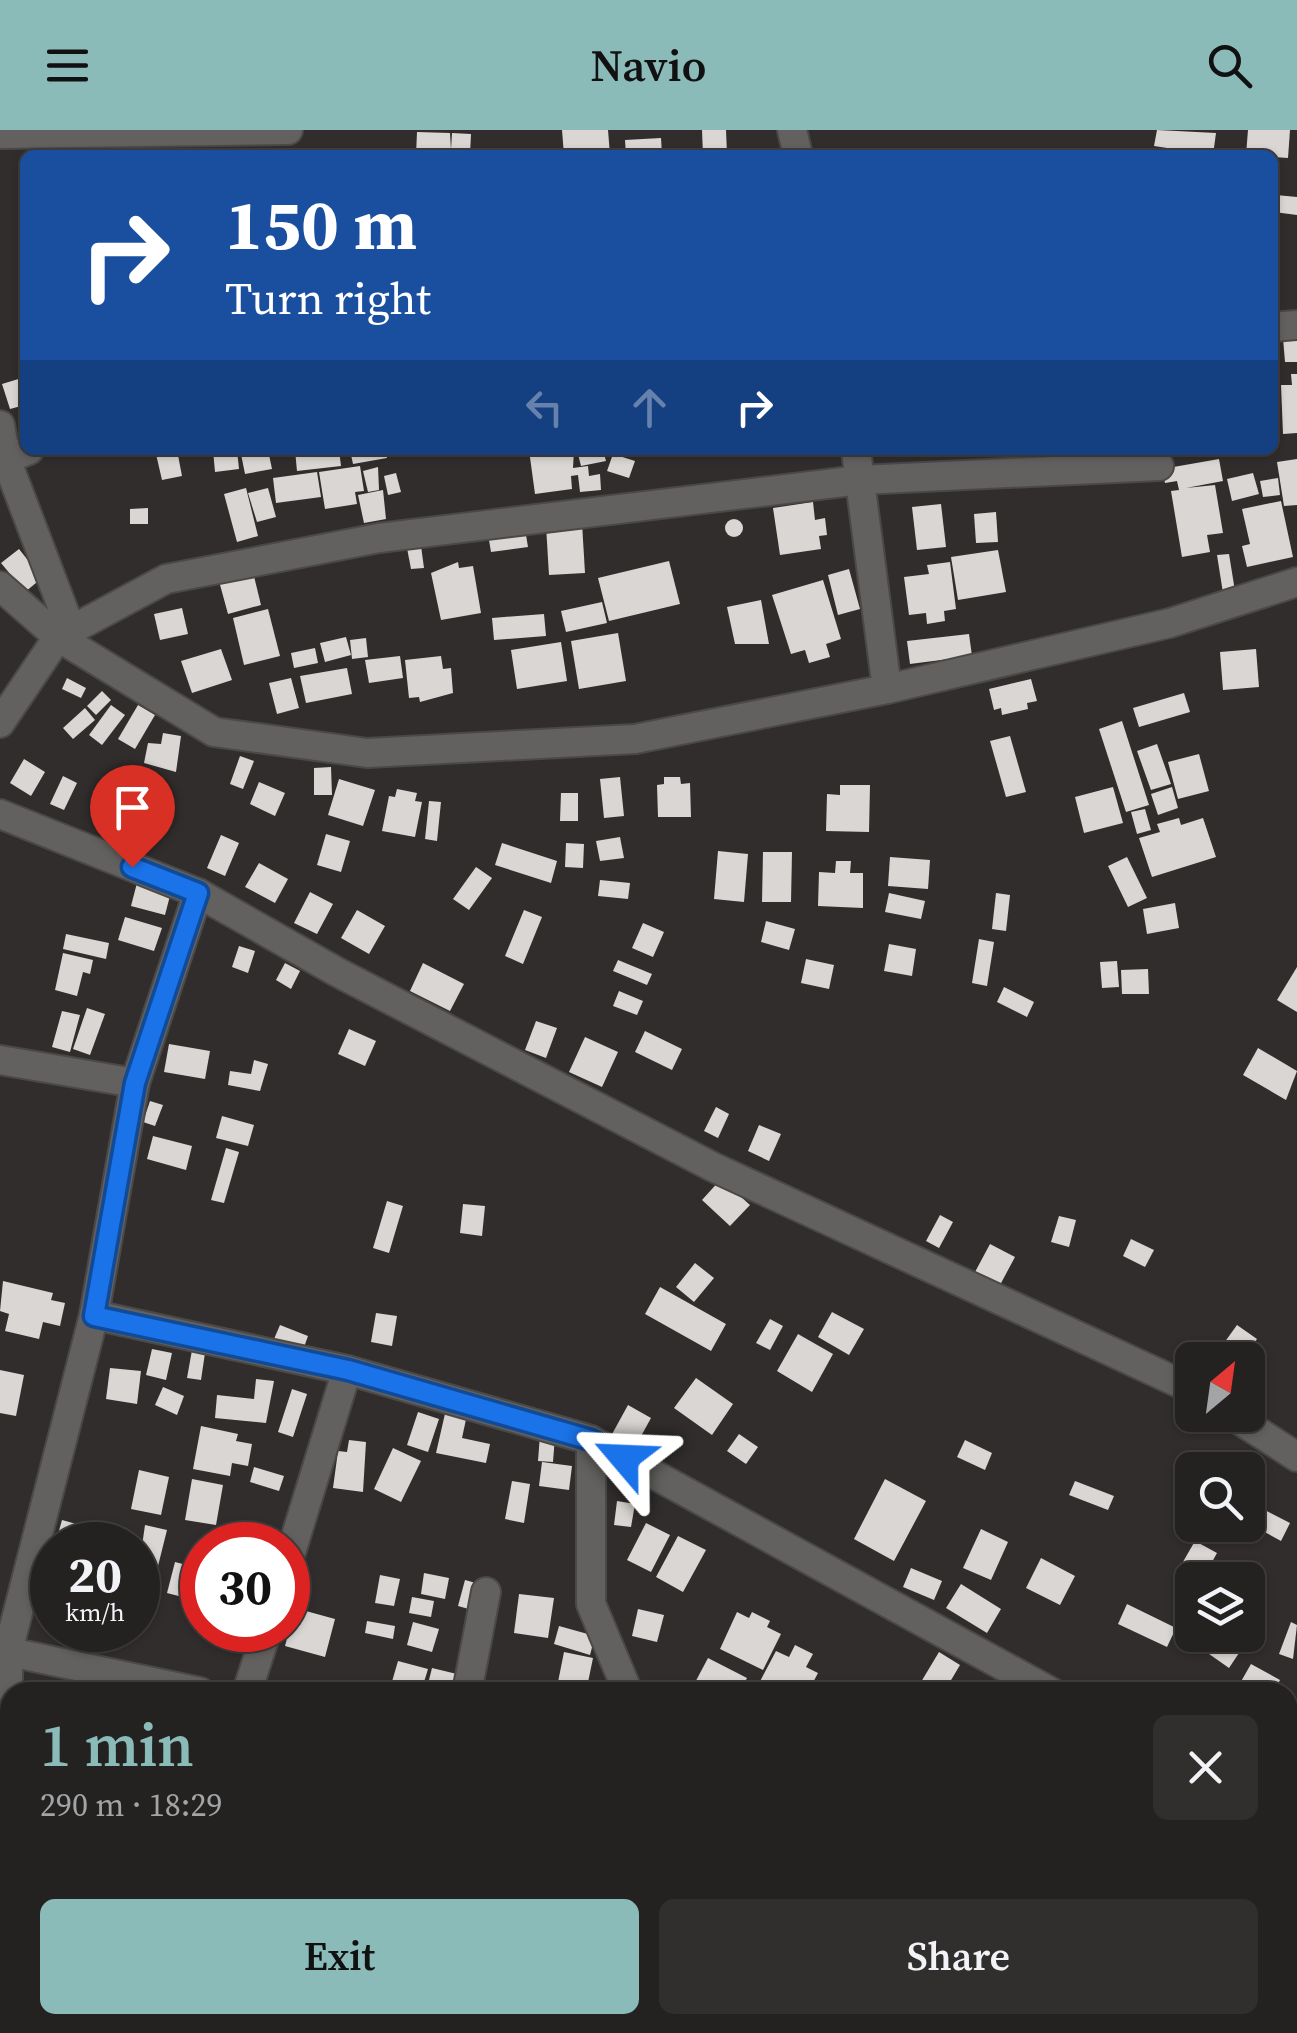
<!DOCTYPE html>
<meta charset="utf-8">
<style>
:root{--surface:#242221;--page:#302f2e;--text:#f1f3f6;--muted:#a3a4a5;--line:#413f3f;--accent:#8bbbb9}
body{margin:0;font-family:"Source Serif 4",serif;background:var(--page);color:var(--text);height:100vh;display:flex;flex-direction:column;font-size:38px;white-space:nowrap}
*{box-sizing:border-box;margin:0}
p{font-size:32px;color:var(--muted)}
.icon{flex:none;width:55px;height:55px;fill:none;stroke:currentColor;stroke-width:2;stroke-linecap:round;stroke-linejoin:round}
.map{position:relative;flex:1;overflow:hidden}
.panel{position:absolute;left:0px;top:1552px;width:1298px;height:352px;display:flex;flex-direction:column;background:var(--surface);border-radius:30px 30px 0 0;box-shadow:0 2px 8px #0004,0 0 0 2px var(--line)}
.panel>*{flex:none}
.top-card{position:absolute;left:20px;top:20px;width:1258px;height:305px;border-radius:15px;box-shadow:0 2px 8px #0004,0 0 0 2px var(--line);background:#1a4fa0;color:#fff;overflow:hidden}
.needle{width:65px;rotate:29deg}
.buttons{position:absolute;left:1175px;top:1212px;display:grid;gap:20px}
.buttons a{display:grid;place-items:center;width:90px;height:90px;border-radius:15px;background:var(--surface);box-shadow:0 2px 8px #0004,0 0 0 2px var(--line);font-size:50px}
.speed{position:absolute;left:30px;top:1392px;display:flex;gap:20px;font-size:50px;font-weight:700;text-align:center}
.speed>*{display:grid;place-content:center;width:130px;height:130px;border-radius:50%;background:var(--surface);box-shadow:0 2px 8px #0004,0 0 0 2px var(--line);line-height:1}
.speed small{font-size:25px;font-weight:400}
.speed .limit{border:15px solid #d22;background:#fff;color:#111}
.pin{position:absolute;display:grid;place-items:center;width:85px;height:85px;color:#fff;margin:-102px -42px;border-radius:50% 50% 50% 0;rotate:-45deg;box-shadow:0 0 10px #0007}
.pin .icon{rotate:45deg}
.me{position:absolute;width:110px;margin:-55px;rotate:296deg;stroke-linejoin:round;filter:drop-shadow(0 0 8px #0008)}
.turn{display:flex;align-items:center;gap:35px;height:210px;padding:0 40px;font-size:45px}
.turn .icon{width:130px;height:130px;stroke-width:2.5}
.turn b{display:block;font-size:70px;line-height:85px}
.lanes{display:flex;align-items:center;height:95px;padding:0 40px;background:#0003;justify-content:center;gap:50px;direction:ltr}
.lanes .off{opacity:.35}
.round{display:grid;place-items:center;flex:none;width:105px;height:105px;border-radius:15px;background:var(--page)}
.head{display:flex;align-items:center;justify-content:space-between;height:170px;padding:0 40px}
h1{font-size:60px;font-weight:600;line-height:75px;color:var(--accent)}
.action{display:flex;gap:20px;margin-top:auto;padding:20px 40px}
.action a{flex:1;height:115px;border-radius:15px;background:var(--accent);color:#111;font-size:40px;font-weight:600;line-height:115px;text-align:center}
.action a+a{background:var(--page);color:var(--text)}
header{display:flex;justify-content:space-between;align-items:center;height:130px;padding:0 40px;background:var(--accent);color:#111;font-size:45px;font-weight:600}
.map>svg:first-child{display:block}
.building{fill:#d9d6d3}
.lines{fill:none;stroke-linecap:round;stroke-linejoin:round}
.minor-casing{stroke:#4b4947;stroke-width:32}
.minor{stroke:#63615f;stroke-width:28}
.route-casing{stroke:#114b97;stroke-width:25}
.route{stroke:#1a73e8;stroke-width:18}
</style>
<header><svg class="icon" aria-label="menu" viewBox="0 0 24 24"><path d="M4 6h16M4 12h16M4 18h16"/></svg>Navio<svg class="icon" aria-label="search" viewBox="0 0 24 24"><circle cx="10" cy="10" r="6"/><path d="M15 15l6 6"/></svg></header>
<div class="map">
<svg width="1297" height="1903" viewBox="0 0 1297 1903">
<rect width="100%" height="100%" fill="#302d2c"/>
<g class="building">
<polygon points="562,0 608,0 610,25 564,25"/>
<polygon points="702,0 726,0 727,24 703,25"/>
<polygon points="1157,0 1216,3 1213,25 1154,16"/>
<polygon points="1248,0 1290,0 1288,28 1246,25"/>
<polygon points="417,2 450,3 451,20 452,3 471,4 470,25 416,25"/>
<polygon points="661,8 662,25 626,25 625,10"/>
<polygon points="1276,65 1297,67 1297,85 1274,82"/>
<polygon points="1297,207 1297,232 1285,232 1283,208"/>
<polygon points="1291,244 1297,244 1297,303 1283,304 1281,255 1292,255"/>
<polygon points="25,247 25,275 10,279 2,254"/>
<polygon points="177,320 182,346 162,350 156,324"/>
<polygon points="213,320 237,320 239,339 215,342"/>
<polygon points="268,320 272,339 245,344 241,324"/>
<polygon points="295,320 339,320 341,336 297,341"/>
<polygon points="350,320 386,320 387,328 353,334"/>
<polygon points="529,320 574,320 573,338 588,336 589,346 600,344 601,360 580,362 578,345 571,346 572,359 535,364"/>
<polygon points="577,320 603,320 606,331 581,336"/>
<polygon points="613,324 635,331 629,348 607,341"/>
<polygon points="1219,329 1223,351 1186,358 1215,355 1223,403 1207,405 1210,422 1182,427 1171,361 1179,360 1177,351 1165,353 1162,339"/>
<polygon points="1297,329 1297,375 1284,376 1277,332"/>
<polygon points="360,336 364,361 355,362 357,374 325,379 319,342"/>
<polygon points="378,337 379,360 368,362 363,341"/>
<polygon points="317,342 321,367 276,373 273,348"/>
<polygon points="396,343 401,362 388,365 384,346"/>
<polygon points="1253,343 1259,364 1232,371 1227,349"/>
<polygon points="1278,348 1280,365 1263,367 1260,351"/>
<polygon points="246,358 258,406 237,412 224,364"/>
<polygon points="268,358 276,387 257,392 248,363"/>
<polygon points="383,360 386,389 364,393 358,365"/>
<polygon points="1281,371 1293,427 1247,437 1242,416 1250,414 1242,379"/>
<polygon points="813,372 815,390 825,388 827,405 819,406 821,419 780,425 773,378"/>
<polygon points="941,374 946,417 917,420 912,377"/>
<polygon points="148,378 148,394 130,394 130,379"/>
<polygon points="996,382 998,412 976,413 974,384"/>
<circle cx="734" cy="398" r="9"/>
<polygon points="582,393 585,443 549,445 546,396"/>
<polygon points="525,399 528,417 491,422 488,404"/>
<polygon points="421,416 424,438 411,439 407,418"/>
<polygon points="19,419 42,448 25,462 1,433"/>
<polygon points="998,420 1006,462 958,470 951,427"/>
<polygon points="1229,424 1235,461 1223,463 1217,425"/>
<polygon points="669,431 680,474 609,491 598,448"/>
<polygon points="458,432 459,438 473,436 481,483 441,490 431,443"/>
<polygon points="950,432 956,479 944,481 945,491 927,494 926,483 909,485 904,447 929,444 927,435"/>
<polygon points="849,439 860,479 838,485 828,445"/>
<polygon points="253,442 261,475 228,484 219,451"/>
<polygon points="823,450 841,509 826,514 830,527 809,533 805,520 791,524 772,465"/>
<polygon points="761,470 769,514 735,514 727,477"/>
<polygon points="602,472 607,493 566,502 561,481"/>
<polygon points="182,478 188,504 160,510 154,484"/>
<polygon points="268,479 280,526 244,535 233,488"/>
<polygon points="544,484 546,506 494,510 492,488"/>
<polygon points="618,503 626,551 579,559 571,511"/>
<polygon points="969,504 972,526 910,534 907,511"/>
<polygon points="346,507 351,525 325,532 320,513"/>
<polygon points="366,508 368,527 352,529 350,510"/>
<polygon points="561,512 567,551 517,559 511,520"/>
<polygon points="315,518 318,533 294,538 291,523"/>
<polygon points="221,519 232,550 192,563 181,531"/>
<polygon points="1256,519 1259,557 1223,560 1220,522"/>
<polygon points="400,526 403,548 369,553 365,530"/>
<polygon points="441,526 443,539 451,538 453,563 420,572 419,567 409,568 405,530"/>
<polygon points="347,538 352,564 306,573 300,546"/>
<polygon points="67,548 86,558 81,568 62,559"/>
<polygon points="291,548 299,578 277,584 269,553"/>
<polygon points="1031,549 1037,571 1027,573 1028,579 1002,585 1001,578 994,580 989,559"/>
<polygon points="102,561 111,570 96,585 87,576"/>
<polygon points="1184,563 1190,582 1139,597 1133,578"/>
<polygon points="111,575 125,585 102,615 89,605"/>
<polygon points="138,575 155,585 135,619 118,609"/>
<polygon points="85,578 95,590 73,609 63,598"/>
<polygon points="1122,591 1149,675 1126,682 1099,599"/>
<polygon points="163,603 181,606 176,642 144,633 148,613 161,614"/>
<polygon points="1010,606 1026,662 1006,667 990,611"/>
<polygon points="1157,614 1171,654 1151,660 1137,621"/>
<polygon points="1199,624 1209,661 1178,669 1168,632"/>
<polygon points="240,626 254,631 243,659 230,654"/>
<polygon points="24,629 45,642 31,666 10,653"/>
<polygon points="331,637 332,665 314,665 314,638"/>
<polygon points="63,646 77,653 64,680 50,674"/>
<polygon points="620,647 624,686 604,688 600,649"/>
<polygon points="664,647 680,647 681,654 690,653 691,687 658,687 657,655 664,654"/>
<polygon points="339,649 375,660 363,696 328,685"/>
<polygon points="259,652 285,663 275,686 250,674"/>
<polygon points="840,655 870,655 869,702 826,701 827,664 840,665"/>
<polygon points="1113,657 1123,693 1084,703 1075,667"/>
<polygon points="1172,657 1178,678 1158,685 1151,664"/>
<polygon points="397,659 417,663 415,671 422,672 415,707 382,701 389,666 395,667"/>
<polygon points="561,663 578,663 578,691 560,691"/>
<polygon points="429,671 441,672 437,711 425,709"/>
<polygon points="1145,679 1151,700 1137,704 1131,682"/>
<polygon points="1179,688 1181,695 1203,688 1216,727 1152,747 1139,708 1160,702 1157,694"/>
<polygon points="326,704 350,711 341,742 317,735"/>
<polygon points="221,705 239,713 225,746 207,738"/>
<polygon points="620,707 624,728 600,731 596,711"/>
<polygon points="502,713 557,731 551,753 495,735"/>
<polygon points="566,713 584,714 583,738 565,737"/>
<polygon points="718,721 748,724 744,772 714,769"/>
<polygon points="763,722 792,722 791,772 762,772"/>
<polygon points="890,727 930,730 928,759 888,756"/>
<polygon points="1127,727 1147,768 1128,777 1108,736"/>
<polygon points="836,731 851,731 850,743 863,743 863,778 818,776 819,742 835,743"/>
<polygon points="259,733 288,749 275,773 245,757"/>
<polygon points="476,737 492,748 469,780 453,769"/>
<polygon points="138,749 172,758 165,785 131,776"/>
<polygon points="600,750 630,753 628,769 598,766"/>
<polygon points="310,762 333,774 317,804 294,793"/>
<polygon points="889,763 925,771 921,789 885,782"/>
<polygon points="996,763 1010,765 1006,801 992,799"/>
<polygon points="1175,773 1179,798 1147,804 1143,779"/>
<polygon points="357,780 385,796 369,824 341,808"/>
<polygon points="524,780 542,787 523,834 505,826"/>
<polygon points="125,787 162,798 154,821 118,810"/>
<polygon points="766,791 795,799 789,820 761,812"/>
<polygon points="643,793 664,802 653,827 632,818"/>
<polygon points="66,804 109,813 106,829 63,819"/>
<polygon points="979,809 994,812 987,856 972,853"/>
<polygon points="889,814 916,819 912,846 884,841"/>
<polygon points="239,816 255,821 248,843 232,837"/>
<polygon points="63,823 93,830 90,844 83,842 77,866 55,860"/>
<polygon points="806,829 834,835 829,859 801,853"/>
<polygon points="618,830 652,844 647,855 613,841"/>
<polygon points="1117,831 1119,857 1102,858 1100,832"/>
<polygon points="285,833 300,841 291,859 276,850"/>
<polygon points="423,833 464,854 450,881 410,861"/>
<polygon points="1297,837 1297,882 1277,870"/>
<polygon points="1148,839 1149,864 1122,864 1121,840"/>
<polygon points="1004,857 1034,872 1027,887 997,872"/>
<polygon points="619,861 643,871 637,885 613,876"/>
<polygon points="87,878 105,884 90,925 73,919"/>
<polygon points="62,881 80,885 70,922 52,917"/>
<polygon points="536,891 557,898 546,928 525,920"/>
<polygon points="349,899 376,911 365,936 338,924"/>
<polygon points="645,901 682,919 672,940 635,922"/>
<polygon points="585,907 618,922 602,957 569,942"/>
<polygon points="169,914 210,921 205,949 164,942"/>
<polygon points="1258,918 1297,941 1286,970 1243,945"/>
<polygon points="254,930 268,934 260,961 228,955 230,941 251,944"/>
<polygon points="150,971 163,975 155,996 143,992"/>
<polygon points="716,977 729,984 718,1008 704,1001"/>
<polygon points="222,986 254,995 248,1016 216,1008"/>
<polygon points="759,995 781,1004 769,1031 748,1021"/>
<polygon points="153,1006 192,1016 186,1040 147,1029"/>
<polygon points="226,1018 239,1022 224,1073 211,1070"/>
<polygon points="721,1049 750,1075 730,1096 702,1070"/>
<polygon points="387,1071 403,1076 389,1123 373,1118"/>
<polygon points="463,1074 485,1076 482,1106 460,1103"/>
<polygon points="940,1085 953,1092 939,1118 926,1111"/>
<polygon points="1059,1086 1076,1090 1069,1117 1051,1112"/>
<polygon points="1131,1109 1154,1120 1145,1137 1123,1126"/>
<polygon points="990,1114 1015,1127 1000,1155 975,1142"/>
<polygon points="695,1133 714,1148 694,1172 676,1157"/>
<polygon points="3,1151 53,1163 51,1170 65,1173 60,1196 43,1192 39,1209 5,1201 9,1184 0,1181"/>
<polygon points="660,1157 726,1194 711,1221 645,1184"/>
<polygon points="832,1182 864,1199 849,1225 818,1207"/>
<polygon points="376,1183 397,1186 392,1216 371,1212"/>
<polygon points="770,1189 783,1196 770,1220 756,1213"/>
<polygon points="280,1195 308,1206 303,1220 274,1209"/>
<polygon points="1237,1195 1257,1209 1242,1230 1233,1230 1219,1220"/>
<polygon points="798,1204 833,1224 812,1262 777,1241"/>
<polygon points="152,1219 172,1223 166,1250 146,1245"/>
<polygon points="192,1220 205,1223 201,1250 187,1248"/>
<polygon points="110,1238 141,1241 137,1274 106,1269"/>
<polygon points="0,1240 24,1245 16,1286 0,1283"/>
<polygon points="696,1248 733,1274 712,1305 674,1278"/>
<polygon points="256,1249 274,1251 266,1293 215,1288 217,1265 254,1269"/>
<polygon points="163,1257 184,1266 177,1285 155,1275"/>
<polygon points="292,1259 307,1264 293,1307 278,1302"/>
<polygon points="447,1275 468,1280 462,1308 490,1314 486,1333 436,1323"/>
<polygon points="628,1275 651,1288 634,1319 611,1306"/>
<polygon points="418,1282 439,1289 428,1322 407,1315"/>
<polygon points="201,1296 238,1304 236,1311 252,1314 248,1336 232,1333 230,1346 193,1339"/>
<polygon points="739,1304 758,1317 746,1334 727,1321"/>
<polygon points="540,1305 555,1306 553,1332 538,1331"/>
<polygon points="349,1310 366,1312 363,1362 333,1358 338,1321 347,1322"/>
<polygon points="965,1310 992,1323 985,1340 957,1327"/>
<polygon points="393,1318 421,1331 401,1372 374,1359"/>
<polygon points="542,1332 572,1336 569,1360 539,1356"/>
<polygon points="254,1337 284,1346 279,1361 250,1352"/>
<polygon points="139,1340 169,1347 161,1385 131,1379"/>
<polygon points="192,1349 223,1355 216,1395 185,1390"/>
<polygon points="885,1349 926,1371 894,1431 854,1409"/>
<polygon points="512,1351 530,1354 524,1393 505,1389"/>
<polygon points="1075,1351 1114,1366 1108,1380 1069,1365"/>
<polygon points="617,1371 635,1374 631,1397 614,1395"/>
<polygon points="1259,1377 1290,1393 1281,1411 1250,1394"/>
<polygon points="62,1390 80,1395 75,1415 55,1415"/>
<polygon points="646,1393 670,1405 651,1442 627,1430"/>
<polygon points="145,1395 167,1400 155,1448 138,1444"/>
<polygon points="981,1399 1008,1412 991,1450 963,1438"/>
<polygon points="678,1406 706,1420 683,1462 656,1447"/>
<polygon points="1195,1411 1217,1423 1202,1450 1192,1453 1176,1444"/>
<polygon points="1041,1428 1075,1446 1060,1475 1026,1458"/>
<polygon points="175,1432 202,1439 202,1472 167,1463"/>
<polygon points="911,1438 942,1451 934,1470 903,1457"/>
<polygon points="424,1443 449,1448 445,1469 421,1464"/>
<polygon points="380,1445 400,1449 394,1476 375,1473"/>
<polygon points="465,1450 483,1455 476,1481 458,1476"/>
<polygon points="961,1454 1001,1479 987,1503 946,1478"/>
<polygon points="519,1464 554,1468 548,1508 514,1503"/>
<polygon points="412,1467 434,1471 431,1487 409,1483"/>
<polygon points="1127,1474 1176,1498 1167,1517 1118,1494"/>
<polygon points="295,1478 335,1489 325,1527 285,1516"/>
<polygon points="638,1479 664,1485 657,1512 632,1506"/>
<polygon points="737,1482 749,1488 752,1482 770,1491 767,1497 781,1504 763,1540 720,1519"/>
<polygon points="367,1491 395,1496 393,1509 365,1503"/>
<polygon points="413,1492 439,1499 432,1522 407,1515"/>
<polygon points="1291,1492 1297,1495 1293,1529 1279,1524"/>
<polygon points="559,1496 595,1506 590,1525 554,1514"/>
<polygon points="211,1500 259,1500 257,1510 229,1503 226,1515 209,1511"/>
<polygon points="1213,1505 1239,1523 1229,1538 1202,1519"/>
<polygon points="795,1515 813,1524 806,1537 818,1543 808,1562 768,1562 757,1557 776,1521 789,1527"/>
<polygon points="564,1522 593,1528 586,1562 556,1562"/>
<polygon points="939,1522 960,1535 944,1562 928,1562 918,1557"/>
<polygon points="708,1528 747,1548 740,1562 690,1562"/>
<polygon points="398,1531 428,1539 421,1562 389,1562"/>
<polygon points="1251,1534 1280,1550 1274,1562 1235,1562"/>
<polygon points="432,1538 461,1545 457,1562 426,1562"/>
<polygon points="1288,1756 1297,1760 1297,1805 1288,1804"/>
<rect x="40" y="1895" width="74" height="8"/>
<polygon points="450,1895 469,1895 468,1903 425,1903 425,1897 449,1899"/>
<polygon points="1029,1895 1061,1895 1066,1897 1064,1903 1026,1903"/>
</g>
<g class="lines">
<g class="minor-casing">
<g id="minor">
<polyline points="792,0 798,25"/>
<polyline points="0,4 288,0"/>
<polyline points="1272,197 1297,195"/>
<polyline points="0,295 6,329 71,500"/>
<polyline points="856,320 887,559"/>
<polyline points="6,329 29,320"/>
<polyline points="0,456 58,507 214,602 367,623 635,609 887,559 1170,493 1297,452"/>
<polyline points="0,593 58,507 166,449 379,408 860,350 1159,336"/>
<polyline points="0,684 198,763 337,842 713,1037 1192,1259"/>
<polyline points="0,930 135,953"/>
<polyline points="94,1185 347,1240 591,1310 1051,1562"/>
<polyline points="1232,1285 1297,1327"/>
<polyline points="591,1310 591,1474 628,1562"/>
<polyline points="288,1432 347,1240"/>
<polyline points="0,1520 200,1562"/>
<polyline points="247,1562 267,1500"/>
<polyline points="467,1562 486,1462"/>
<polyline points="1288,1692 1297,1697"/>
<polyline points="0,1723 8,1678 8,1521 94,1185 135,953 198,763"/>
<polyline points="624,1903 625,1895"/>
</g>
</g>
<use href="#minor" class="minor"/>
</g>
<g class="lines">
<g class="route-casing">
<polyline id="route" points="132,737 198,763 135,953 94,1186 348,1240 591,1310 624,1328"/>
</g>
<use href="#route" class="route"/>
</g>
</svg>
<div class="buttons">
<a><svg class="needle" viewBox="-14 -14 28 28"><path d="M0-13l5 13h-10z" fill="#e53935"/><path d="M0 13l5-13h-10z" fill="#a3a4a5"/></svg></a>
<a><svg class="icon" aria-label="search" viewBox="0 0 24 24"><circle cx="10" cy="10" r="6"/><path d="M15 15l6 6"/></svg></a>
<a><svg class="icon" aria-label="layers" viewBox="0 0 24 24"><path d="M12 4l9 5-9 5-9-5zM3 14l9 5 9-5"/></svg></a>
</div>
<div class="speed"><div>20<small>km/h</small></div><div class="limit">30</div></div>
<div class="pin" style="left:132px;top:737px;background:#d93025"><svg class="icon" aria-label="arrive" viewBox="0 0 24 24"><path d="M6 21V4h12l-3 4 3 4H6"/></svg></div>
<svg class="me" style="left:624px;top:1328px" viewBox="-20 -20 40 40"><path d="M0-17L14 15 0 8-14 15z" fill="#1a73e8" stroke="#fff" stroke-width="4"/></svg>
<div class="top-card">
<div class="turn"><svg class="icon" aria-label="right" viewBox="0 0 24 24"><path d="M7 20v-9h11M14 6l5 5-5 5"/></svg><div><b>150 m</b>Turn right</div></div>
<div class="lanes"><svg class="icon off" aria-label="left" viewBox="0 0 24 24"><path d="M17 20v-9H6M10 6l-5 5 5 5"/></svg><svg class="icon off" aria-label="ahead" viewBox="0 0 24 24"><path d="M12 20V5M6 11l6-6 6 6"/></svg><svg class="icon" aria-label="right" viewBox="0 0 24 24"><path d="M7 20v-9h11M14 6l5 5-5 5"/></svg></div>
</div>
<section class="panel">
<div class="head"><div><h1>1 min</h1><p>290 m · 18:29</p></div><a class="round"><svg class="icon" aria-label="close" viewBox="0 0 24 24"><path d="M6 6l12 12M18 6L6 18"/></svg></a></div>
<div class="action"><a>Exit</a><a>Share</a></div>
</section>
</div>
